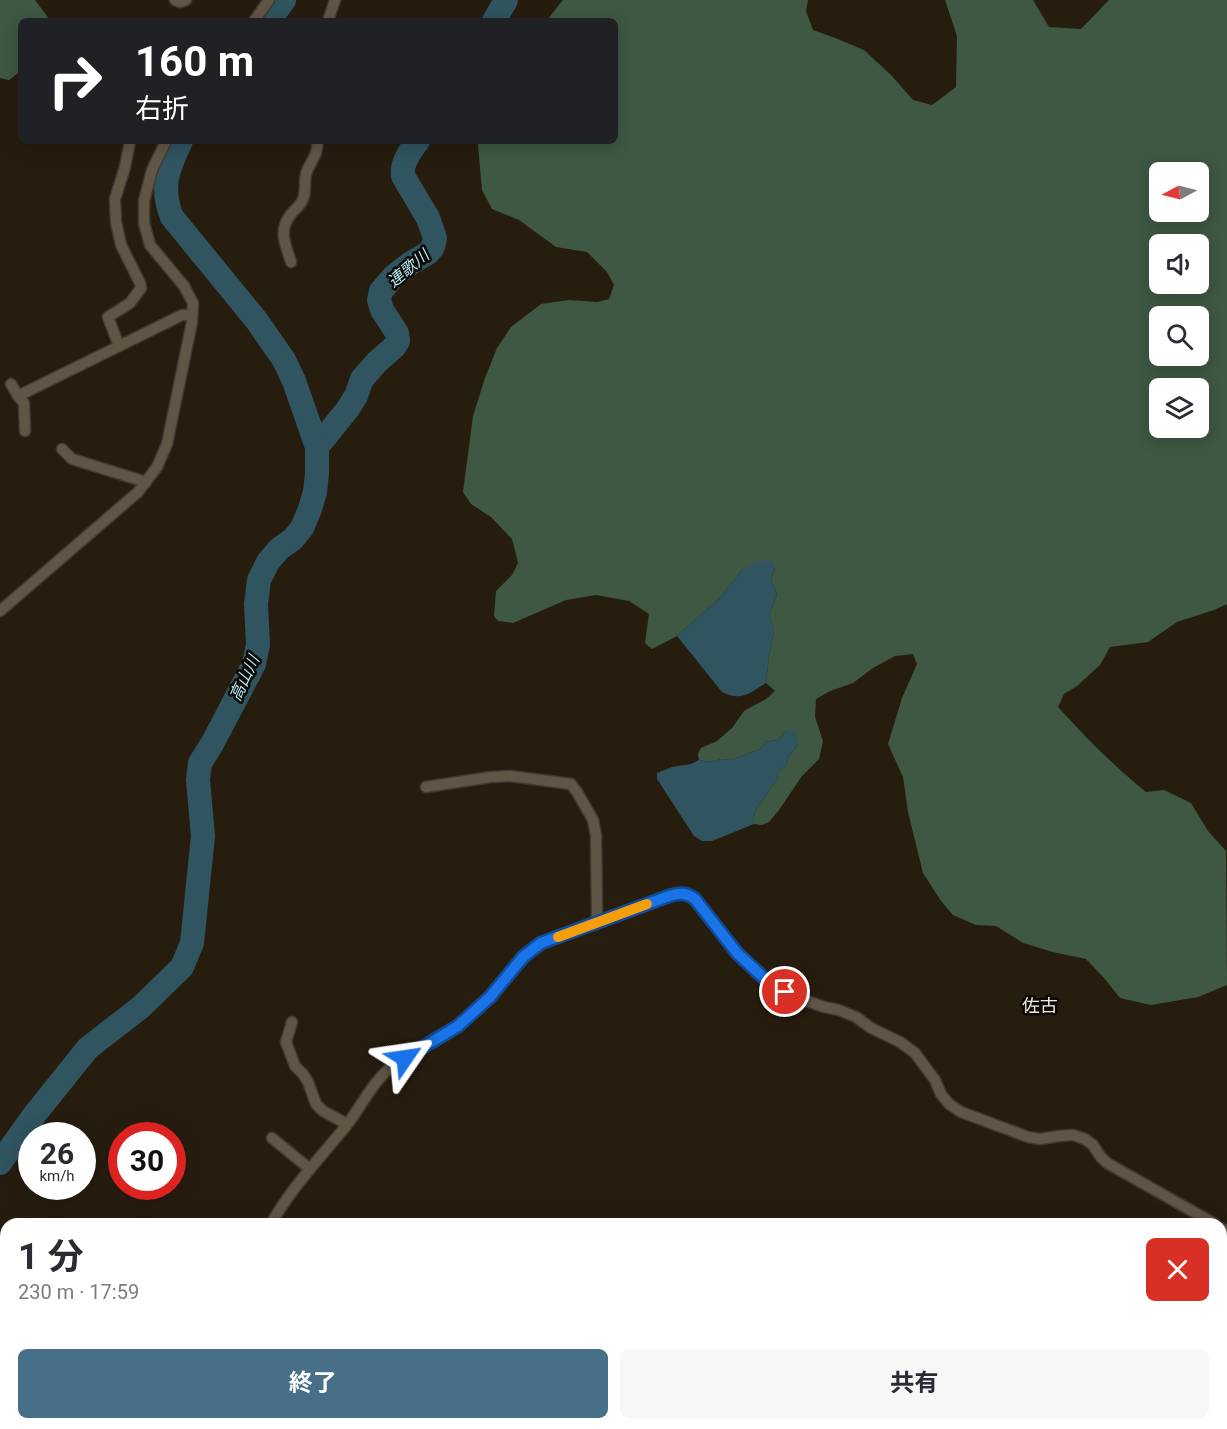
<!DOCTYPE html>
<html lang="ja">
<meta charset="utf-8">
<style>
:root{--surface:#fff;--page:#f7f7f7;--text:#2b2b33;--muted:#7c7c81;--accent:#476f88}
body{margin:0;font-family:Roboto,"Noto Sans JP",sans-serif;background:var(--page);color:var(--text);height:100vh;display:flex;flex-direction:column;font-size:22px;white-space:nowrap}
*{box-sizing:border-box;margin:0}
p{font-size:20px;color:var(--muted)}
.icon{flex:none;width:33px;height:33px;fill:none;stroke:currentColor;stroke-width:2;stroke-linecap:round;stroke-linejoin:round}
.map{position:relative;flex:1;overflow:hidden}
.panel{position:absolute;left:0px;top:1218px;width:1227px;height:212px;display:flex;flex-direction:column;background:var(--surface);border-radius:18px 18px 0 0;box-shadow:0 3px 15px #0003}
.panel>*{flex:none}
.guide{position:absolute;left:18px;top:18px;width:600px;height:126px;border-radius:9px;box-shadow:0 3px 15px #0003;background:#202124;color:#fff;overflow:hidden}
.needle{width:39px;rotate:263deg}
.buttons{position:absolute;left:1149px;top:162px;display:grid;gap:12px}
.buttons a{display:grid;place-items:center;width:60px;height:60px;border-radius:9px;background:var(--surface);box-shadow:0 3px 15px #0003;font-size:30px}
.speed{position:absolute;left:18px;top:1122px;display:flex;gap:12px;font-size:30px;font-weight:700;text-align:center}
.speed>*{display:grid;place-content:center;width:78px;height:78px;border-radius:50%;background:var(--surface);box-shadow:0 3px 15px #0003;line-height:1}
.speed small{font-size:15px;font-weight:400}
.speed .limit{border:9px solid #d22;background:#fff;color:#111}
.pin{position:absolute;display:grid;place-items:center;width:51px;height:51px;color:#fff;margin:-26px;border:3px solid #fff;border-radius:50%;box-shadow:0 2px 6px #0007}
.me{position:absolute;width:66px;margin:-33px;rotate:58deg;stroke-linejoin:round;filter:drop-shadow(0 0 4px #0008)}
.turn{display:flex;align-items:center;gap:21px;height:126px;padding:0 18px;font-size:27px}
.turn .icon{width:78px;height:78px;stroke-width:2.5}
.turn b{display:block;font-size:42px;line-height:51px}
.round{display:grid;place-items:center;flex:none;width:63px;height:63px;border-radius:9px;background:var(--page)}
.overview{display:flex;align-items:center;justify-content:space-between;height:102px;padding:0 18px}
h1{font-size:36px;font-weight:700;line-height:45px}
.primary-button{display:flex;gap:12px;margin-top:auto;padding:12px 18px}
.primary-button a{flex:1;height:69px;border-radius:9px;background:var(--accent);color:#fff;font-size:24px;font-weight:700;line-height:69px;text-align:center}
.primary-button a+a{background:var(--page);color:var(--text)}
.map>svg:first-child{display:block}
.forest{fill:#3e5843;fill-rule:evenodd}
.water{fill:#305560}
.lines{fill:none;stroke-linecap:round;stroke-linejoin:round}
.river{stroke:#305560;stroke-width:24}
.minor-casing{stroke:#413932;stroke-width:13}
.minor{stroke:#615546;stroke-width:10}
.route-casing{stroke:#114b97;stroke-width:15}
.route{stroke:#1a73e8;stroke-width:10}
.slow{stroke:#f59e0b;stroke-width:10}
.labels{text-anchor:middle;stroke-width:5;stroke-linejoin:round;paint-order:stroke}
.water-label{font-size:16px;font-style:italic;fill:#b4ecfd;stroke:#0c0804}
.quarter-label{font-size:18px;fill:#f1eae1;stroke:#0c0804}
</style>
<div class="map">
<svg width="1227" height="1429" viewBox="0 0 1227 1429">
<rect width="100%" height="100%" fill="#271d0f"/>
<g class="forest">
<polygon points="0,0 35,0 50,20 21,21 21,71 9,80 0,78"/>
<path d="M 563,0 L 808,0 L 806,11 L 813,30 L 835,38 L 864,50 L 891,75 L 913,100 L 932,105 L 956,87 L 957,36 L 945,0 L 1033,0 L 1049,27 L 1081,29 L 1109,0 L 1227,0 L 1227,604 L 1214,610 L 1177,622 L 1148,642 L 1110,647 L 1100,665 L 1077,686 L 1064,694 L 1058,707 C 1085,737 1114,766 1146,792 L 1164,790 L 1191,803 L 1208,831 L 1226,851 L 1227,985 L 1198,997 L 1151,1005 L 1120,998 L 1104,978 L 1086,959 L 1053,952 L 1023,943 L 996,926 L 976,925 L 953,915 L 941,901 L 923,873 L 908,812 L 903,777 L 888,744 L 902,698 L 917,664 L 913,654 L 895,656 L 873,668 L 853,683 L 830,691 L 816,699 L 815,717 L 823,741 L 819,759 L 802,776 L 779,810 L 769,822 L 762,825 L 754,824 C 753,812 758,806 765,797 C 770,791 770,786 777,781 L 778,772 L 786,766 L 789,756 L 798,745 L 787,730 L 778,740 L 765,742 L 760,749 L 731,760 L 721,759 L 711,762 L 699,760 L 698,754 L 701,748 L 717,741 L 732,728 L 744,711 L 766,699 L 775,691 L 766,683 L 769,656 L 774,631 L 769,614 L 777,595 L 771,579 L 775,569 L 742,570 L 719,599 L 677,636 L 652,649 L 645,643 L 649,614 L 629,601 L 596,595 L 566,600 L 513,623 L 498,621 L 494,616 L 496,591 L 512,575 L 518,563 L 512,539 L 491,517 L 471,504 L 463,492 L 473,416 L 485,378 L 497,348 L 511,327 L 541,304 L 569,300 L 597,302 L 609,299 L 614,285 L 607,272 L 587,252 L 556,247 L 519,220 L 492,209 L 482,190 L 478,145 L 479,141 L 615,141 L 615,21 L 546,21 ZM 1160,172 L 1198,172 L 1198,212 L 1160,212 ZM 1160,244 L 1198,244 L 1198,284 L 1160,284 ZM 1160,316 L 1198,316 L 1198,356 L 1160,356 ZM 1160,388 L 1198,388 L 1198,428 L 1160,428 Z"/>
<polygon points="1227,1258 1227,1412 1221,1407 1221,1265"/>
</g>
<g class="water">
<path d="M 761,561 L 772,561 L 775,568 L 771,579 L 777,595 L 769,614 L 774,631 L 769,656 L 766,683 C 750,693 741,702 722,692 L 677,636 L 719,599 L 742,570 Z"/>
<path d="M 787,730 L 792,730 L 797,736 L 798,745 L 789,756 L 786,766 L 778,772 L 777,781 C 770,786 770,791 765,797 C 758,806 753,812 754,824 L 712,841 L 702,841 L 694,836 L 657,779 L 657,773 L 672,767 L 691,764 L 699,760 L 711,762 L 721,759 L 731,760 L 760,749 L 765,742 L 778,740 Z"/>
</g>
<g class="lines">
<g class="river">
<polyline points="269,21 284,0"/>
<polyline points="494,21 506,0"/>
<path d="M 317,447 L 347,410 L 356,396 L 362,379 L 377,362 L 394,347 L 398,341 L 397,333 L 382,310 L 379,300 L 381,291 L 394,276 L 411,263 L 428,253 L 433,247 L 435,238 L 428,218 L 403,176 C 401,163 410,151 418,141"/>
<path d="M 0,1163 L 35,1114 L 88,1048 L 141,1007 L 182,967 L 192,943 L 203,836 L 198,780 L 200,763 L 212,744 L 254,664 L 258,645 L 256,604 L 259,580 L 268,562 L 279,549 L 293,539 L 302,528 L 310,509 L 315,492 L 317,474 L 317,447 L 294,381 L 284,360 L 257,321 L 172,217 C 160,188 168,168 181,141"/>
</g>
<g class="minor-casing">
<g id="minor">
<polyline points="175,0 180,2 186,0"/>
<polyline points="254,21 269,0"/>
<polyline points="328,21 335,0"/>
<path d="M 291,262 C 285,243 278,231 291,214 C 295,209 301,205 303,199 C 307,190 303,180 307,171 C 311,161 319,153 317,141"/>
<polyline points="119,346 108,317 130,303 141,288 140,283 121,245 116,222 115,199 125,167 130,141"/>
<polyline points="11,384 18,396 24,403 25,431"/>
<polyline points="18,396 182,315 192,315"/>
<polyline points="62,449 72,459 146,482"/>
<polyline points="0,611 138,492 157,467 167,444 192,322 193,303 184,286 150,245 144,223 144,201 152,170 166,141"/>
<polyline points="426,787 491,777 510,776 571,784 577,792 593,820 596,835 597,913 596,924"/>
<polyline points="292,1022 286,1042 295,1066 303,1074 308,1082 316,1104 323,1111 347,1124"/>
<polyline points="272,1138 310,1169"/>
<path d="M 271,1224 C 291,1188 320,1158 346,1126 C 362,1106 373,1080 394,1065 C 415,1050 440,1040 460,1024 C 470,1015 482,1006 491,996 C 509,976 518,960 541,943 L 669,896 C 679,893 686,892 695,899 L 737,953 L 766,980 L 785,992 L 804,1000 L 824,1007 L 839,1010 L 856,1017 L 871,1028 L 900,1042 L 915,1053 L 935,1080 L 941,1094 L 949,1104 L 961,1112 L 1028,1137 L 1040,1139 L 1059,1136 L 1073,1135 L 1085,1139 L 1093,1145 L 1100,1156 L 1107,1163 L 1215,1224"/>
<polyline points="1221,1228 1227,1233"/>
<polyline points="1221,1291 1227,1282"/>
<polyline points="1221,1367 1227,1379"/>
<polyline points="485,1424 487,1429"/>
<polyline points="1066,1424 1072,1429"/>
<polyline points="40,1429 41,1424"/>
<polyline points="200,1429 202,1424"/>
<polyline points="650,1429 654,1424"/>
</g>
</g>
<use href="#minor" class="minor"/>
</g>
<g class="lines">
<g class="route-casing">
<path id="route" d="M 405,1058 L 458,1026 L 490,997 L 523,957 L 541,943 L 669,896 C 679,893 686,892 695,899 L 737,953 L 766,980 L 785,992"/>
</g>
<use href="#route" class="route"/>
<polyline class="slow" points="558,937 647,904"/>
</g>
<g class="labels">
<g class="water-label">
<text transform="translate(408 268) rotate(-40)" y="6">連歌川</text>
<text transform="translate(244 678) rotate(-65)" y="6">高山川</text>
</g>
<g class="quarter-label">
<text x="1040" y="1012">佐古</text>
</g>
</g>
</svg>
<div class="buttons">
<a><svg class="needle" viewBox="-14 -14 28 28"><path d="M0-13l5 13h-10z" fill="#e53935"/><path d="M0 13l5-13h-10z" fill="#7c7c81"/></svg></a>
<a><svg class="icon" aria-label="sound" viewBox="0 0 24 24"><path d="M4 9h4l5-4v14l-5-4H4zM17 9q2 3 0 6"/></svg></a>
<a><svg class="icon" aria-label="search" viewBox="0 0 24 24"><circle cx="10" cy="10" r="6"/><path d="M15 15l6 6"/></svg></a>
<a><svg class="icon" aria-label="layers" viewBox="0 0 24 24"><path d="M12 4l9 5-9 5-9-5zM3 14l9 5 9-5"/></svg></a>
</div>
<div class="speed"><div>26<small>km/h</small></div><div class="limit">30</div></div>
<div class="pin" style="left:785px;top:992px;background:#d93025"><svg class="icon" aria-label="arrive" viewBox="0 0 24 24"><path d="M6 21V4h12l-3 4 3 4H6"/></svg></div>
<svg class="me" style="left:405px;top:1058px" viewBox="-20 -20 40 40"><path d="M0-17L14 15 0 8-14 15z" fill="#1a73e8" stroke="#fff" stroke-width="4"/></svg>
<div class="guide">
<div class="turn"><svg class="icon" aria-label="right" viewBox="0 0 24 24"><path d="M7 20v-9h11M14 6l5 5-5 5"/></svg><div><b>160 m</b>右折</div></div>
</div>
<section class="panel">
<div class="overview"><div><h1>1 分</h1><p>230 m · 17:59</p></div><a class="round" style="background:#d93025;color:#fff"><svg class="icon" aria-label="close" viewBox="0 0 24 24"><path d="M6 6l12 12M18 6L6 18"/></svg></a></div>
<div class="primary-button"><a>終了</a><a>共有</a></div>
</section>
</div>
